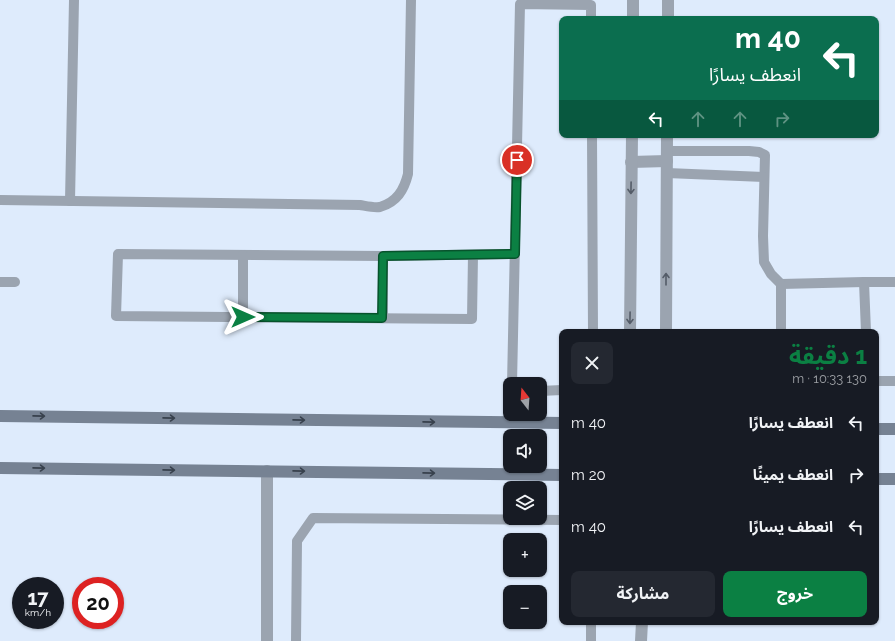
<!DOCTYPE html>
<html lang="ar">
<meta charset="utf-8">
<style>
:root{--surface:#171b24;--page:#242831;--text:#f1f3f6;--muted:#9ea1a6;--accent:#0b8043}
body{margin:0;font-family:Raleway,"Noto Sans Arabic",sans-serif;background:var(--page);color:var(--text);direction:rtl;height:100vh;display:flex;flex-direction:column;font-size:15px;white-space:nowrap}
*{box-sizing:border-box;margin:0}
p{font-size:13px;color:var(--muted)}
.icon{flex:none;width:22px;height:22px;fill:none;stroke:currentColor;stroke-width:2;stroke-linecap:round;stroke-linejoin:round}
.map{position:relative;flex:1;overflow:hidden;direction:ltr}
.side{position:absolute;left:559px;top:329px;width:320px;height:296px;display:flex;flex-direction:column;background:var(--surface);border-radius:8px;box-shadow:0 1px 3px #0004;direction:rtl}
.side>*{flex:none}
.hud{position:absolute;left:559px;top:16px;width:320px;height:122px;border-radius:8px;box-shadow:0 1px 3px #0004;direction:rtl;background:#0b6e4f;color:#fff;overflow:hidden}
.needle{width:26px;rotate:343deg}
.tools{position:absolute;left:503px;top:377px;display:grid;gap:8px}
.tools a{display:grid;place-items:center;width:44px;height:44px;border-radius:8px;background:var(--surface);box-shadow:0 1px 3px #0004;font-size:20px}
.speed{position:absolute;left:12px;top:577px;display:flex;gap:8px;font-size:20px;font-weight:700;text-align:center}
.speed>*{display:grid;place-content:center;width:52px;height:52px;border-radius:50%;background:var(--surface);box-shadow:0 1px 3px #0004;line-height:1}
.speed small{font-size:10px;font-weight:400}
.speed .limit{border:6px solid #d22;background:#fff;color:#111}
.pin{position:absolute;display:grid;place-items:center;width:34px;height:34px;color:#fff;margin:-17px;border:2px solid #fff;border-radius:50%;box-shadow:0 1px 4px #0007}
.me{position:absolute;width:44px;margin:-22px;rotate:90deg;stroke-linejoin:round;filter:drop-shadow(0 0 3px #0008)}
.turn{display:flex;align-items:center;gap:14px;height:84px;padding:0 12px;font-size:18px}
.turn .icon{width:52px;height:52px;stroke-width:2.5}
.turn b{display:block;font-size:28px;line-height:34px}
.lanes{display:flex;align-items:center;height:38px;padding:0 12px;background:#0003;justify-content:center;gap:20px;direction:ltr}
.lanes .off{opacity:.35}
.round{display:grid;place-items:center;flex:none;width:42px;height:42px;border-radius:8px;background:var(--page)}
.headline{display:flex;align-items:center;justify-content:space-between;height:68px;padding:0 12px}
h1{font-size:24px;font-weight:700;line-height:30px;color:var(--accent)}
.button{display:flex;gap:8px;margin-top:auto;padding:8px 12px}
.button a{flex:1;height:46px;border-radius:8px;background:var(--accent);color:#fff;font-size:16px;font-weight:700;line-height:46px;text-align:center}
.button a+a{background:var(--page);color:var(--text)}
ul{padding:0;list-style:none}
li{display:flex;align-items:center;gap:12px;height:52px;padding:0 12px}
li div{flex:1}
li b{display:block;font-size:15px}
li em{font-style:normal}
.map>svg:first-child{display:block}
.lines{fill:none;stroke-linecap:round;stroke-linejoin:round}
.lane{stroke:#9ba4b0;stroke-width:10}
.street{stroke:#9ba4b0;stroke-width:12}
.secondary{stroke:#768293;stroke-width:12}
.oneway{stroke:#545c68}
.oneway2{stroke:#38414d}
.route-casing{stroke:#07532c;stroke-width:10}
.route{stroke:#0b8043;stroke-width:7}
</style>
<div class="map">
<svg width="895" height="641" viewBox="0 0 895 641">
<rect width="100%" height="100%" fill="#deebfc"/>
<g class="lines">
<g class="lane">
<polyline points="592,135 593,332"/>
<polyline points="667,151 749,151 759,152 765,155 763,236 764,262 771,274 781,284 864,282 895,282"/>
<polyline points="667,173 764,177"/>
<path d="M 0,200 L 360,205 C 366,206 374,208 380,207 C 397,202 404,190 408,174 L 411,0"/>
<polyline points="70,201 74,0"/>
<polyline points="473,255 472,319 116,316 118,254 383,256 515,254"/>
<polyline points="0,282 15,282"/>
<polyline points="864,282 866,332"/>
<polyline points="781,284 781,332"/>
<polyline points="243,317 243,255"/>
<polyline points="383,318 383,256"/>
<polyline points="876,381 895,381"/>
<polyline points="512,384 520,4 591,5 591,19"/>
<polyline points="540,391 562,390"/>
<polyline points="296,641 297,541 313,518 562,520"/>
<polyline points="591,641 591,622"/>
</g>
<g class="street">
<polyline points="633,19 633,0"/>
<polyline points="668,19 668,0"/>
<polyline points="631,162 667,161"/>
<polyline points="630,332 632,135"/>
<polyline points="666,332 667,135"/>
<polyline points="267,641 267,471"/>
<polyline points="641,641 642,622"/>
</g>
<g class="secondary">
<polyline points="0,416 562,423"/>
<polyline points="876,429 895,429"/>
<polyline points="0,468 562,475"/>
<polyline points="876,479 895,479"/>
</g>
</g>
<defs><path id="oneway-shaft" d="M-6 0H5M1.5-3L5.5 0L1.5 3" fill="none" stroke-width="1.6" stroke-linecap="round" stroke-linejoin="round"/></defs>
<g class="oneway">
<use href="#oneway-shaft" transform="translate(631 188) rotate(91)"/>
<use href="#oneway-shaft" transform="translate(666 279) rotate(-90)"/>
<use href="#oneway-shaft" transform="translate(630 318) rotate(91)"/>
</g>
<g class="oneway2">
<use href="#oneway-shaft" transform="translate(39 416) rotate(1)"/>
<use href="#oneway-shaft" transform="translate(169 418) rotate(1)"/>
<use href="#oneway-shaft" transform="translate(299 420) rotate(1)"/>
<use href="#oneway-shaft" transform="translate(429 422) rotate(1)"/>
<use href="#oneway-shaft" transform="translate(39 468) rotate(1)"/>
<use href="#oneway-shaft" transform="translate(169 470) rotate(1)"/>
<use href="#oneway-shaft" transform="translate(299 471) rotate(1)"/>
<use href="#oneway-shaft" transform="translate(429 473) rotate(1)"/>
</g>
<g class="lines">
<g class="route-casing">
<polyline id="route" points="243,317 382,318 383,256 515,254 517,160"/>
</g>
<use href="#route" class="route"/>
</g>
</svg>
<div class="tools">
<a><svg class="needle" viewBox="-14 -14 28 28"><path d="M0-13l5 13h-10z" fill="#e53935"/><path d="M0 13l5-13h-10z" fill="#9ea1a6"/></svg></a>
<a><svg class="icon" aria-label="sound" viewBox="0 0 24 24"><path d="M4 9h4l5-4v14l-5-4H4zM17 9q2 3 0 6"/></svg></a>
<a><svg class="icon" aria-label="layers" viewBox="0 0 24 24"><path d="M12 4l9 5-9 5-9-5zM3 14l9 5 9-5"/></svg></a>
<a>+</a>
<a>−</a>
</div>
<div class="speed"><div>17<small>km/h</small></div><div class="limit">20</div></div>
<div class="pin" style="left:517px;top:160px;background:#d93025"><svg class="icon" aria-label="arrive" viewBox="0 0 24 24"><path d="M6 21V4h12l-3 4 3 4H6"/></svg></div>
<svg class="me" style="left:243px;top:317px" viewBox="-20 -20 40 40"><path d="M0-17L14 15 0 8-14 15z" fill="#0b8043" stroke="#fff" stroke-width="4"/></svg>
<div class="hud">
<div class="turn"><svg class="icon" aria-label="left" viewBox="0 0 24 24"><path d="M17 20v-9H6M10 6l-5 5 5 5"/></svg><div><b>40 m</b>انعطف يسارًا</div></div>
<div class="lanes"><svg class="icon" aria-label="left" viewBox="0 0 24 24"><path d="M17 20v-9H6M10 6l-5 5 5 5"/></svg><svg class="icon off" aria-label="ahead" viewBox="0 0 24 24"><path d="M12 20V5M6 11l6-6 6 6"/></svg><svg class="icon off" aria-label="ahead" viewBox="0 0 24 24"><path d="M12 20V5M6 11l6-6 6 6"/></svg><svg class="icon off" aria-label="right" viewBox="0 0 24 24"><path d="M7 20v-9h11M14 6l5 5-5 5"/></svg></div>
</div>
<section class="side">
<div class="headline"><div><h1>1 دقيقة</h1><p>130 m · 10:33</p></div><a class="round"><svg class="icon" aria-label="close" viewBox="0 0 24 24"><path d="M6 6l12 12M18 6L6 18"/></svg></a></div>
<ul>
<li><svg class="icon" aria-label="left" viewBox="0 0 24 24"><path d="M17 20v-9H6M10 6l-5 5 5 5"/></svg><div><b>انعطف يسارًا</b></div><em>40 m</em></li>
<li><svg class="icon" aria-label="right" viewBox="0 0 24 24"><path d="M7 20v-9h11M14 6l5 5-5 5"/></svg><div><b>انعطف يمينًا</b></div><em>20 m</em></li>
<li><svg class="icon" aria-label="left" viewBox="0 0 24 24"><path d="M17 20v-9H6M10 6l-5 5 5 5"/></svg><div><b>انعطف يسارًا</b></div><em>40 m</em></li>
</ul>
<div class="button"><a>خروج</a><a>مشاركة</a></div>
</section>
</div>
